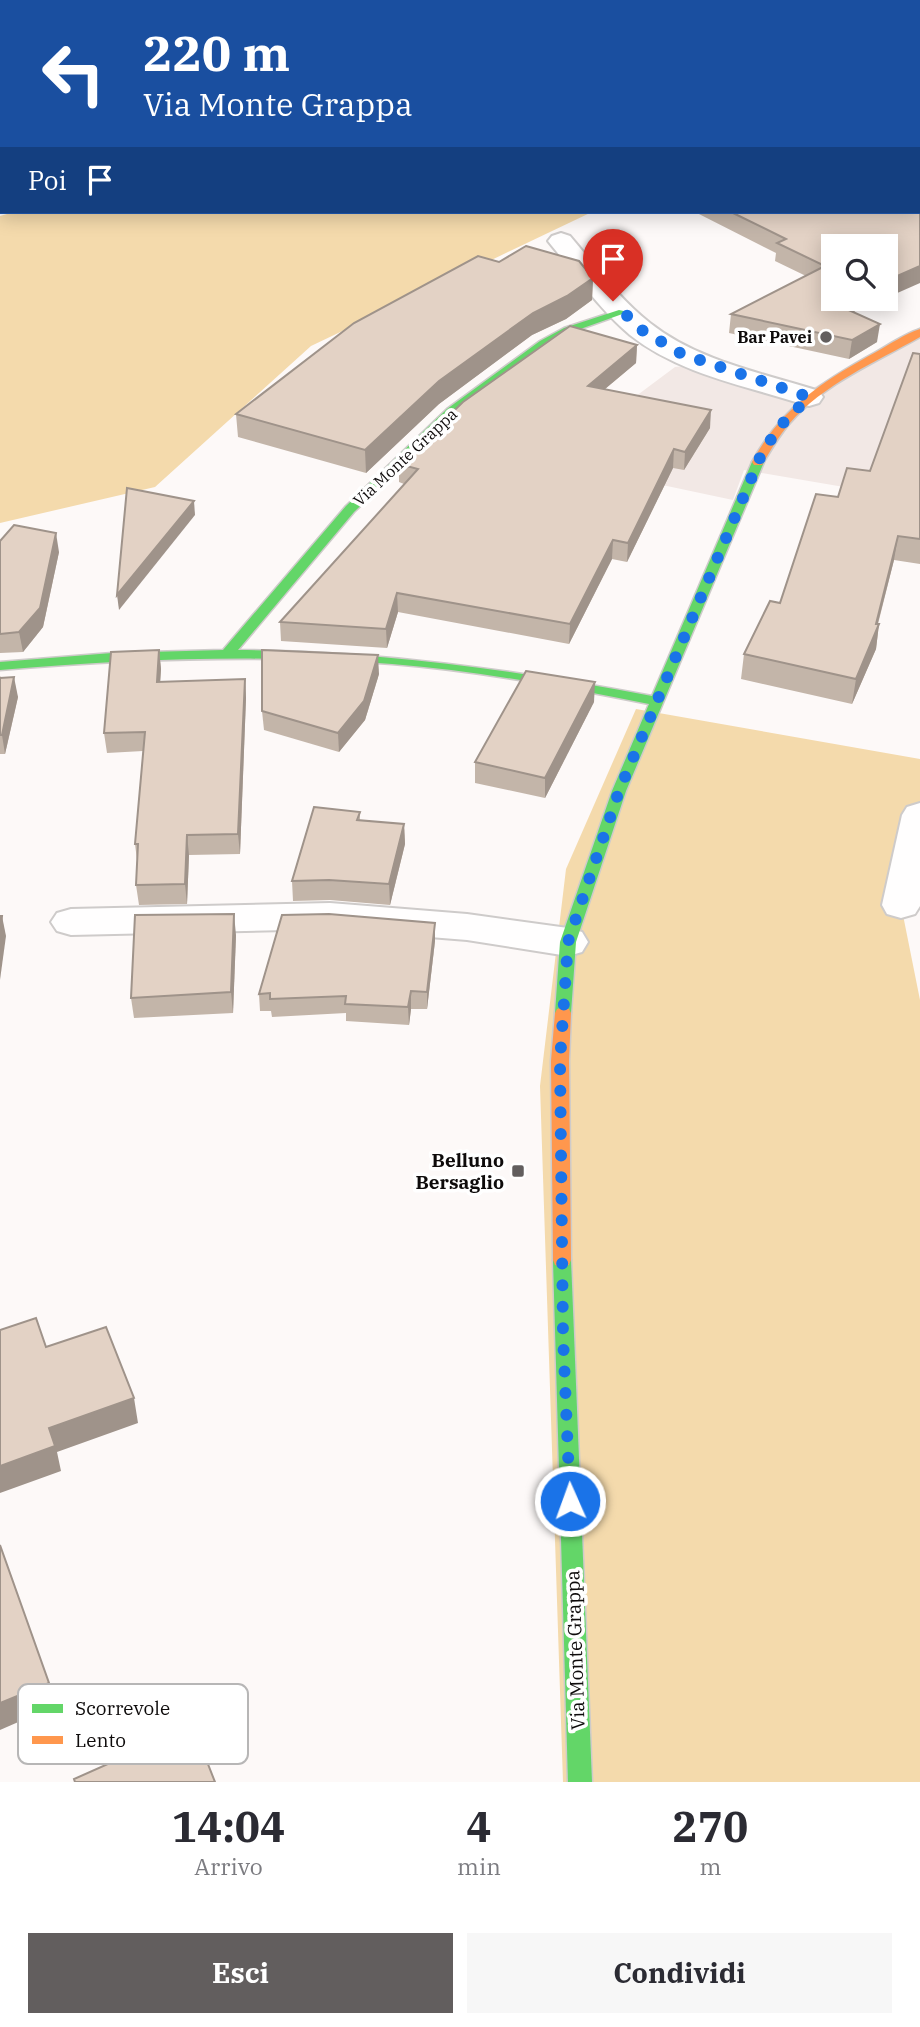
<!DOCTYPE html>
<html lang="it">
<style>
:root{--surface:#fff;--page:#f7f7f7;--text:#2b2b33;--muted:#7c7c81;--accent:#625e5e}
body{margin:0;font-family:"IBM Plex Serif",serif;background:var(--page);color:var(--text);height:100vh;display:flex;flex-direction:column;font-size:26px;white-space:nowrap}
*{box-sizing:border-box;margin:0}
p{font-size:23px;color:var(--muted)}
.icon{flex:none;width:38px;height:38px;fill:none;stroke:currentColor;stroke-width:2;stroke-linecap:round;stroke-linejoin:round}
.map{position:relative;height:1782px;overflow:hidden}
.drawer{display:flex;flex-direction:column;background:var(--surface);flex:1}
.drawer>*{flex:none}
.hud{position:absolute;left:0px;top:0px;width:920px;height:214px;box-shadow:0 4px 18px #0003;background:#1a4fa0;color:#fff;overflow:hidden}
.tools{position:absolute;left:821px;top:234px;display:grid;gap:14px}
.tools a{display:grid;place-items:center;width:77px;height:77px;border-radius:0px;background:var(--surface);box-shadow:0 4px 18px #0003;font-size:35px}
.pin{position:absolute;display:grid;place-items:center;width:60px;height:60px;color:#fff;margin:-72px -30px;border-radius:50% 50% 50% 0;rotate:-45deg;box-shadow:0 0 7px #0007}
.pin .icon{rotate:45deg}
.me{position:absolute;width:77px;margin:-38px;rotate:358deg;stroke-linejoin:round;filter:drop-shadow(0 0 5px #0008)}
.turn{display:flex;align-items:center;gap:24px;height:147px;padding:0 28px;font-size:32px}
.turn .icon{width:91px;height:91px;stroke-width:2.5}
.turn b{display:block;font-size:49px;line-height:60px}
.then{display:flex;align-items:center;height:66px;padding:0 28px;background:#0003;gap:14px;font-size:26px}
.eta{display:flex;justify-content:space-evenly;align-items:center;height:119px;text-align:center}
.eta b{font-size:42px;font-weight:800;line-height:49px}
.button{display:flex;gap:14px;margin-top:auto;padding:14px 28px}
.button a{flex:1;height:80px;border-radius:0px;background:var(--accent);color:#fff;font-size:28px;font-weight:800;line-height:80px;text-align:center}
.button a+a{background:var(--page);color:var(--text)}
.map>svg:first-child{display:block}
.built{fill:#f2e8e5}
.green{fill:#f4daac}
.lines{fill:none;stroke-linecap:round;stroke-linejoin:round}
.street-casing{stroke:#cecbca;stroke-width:4}
.fast-casing{stroke:#cecbca;stroke-width:3}
.slow-casing{stroke:#cecbca;stroke-width:3}
.street{fill:#fffefe;fill-rule:evenodd}
.fast{fill:#63d668;fill-rule:evenodd}
.slow{fill:#ff974d;fill-rule:evenodd}
.wall{fill:#c3b5a9}
.shaded-wall{fill:#9f938a}
.building{fill:#e3d2c5;stroke:#9f938a;stroke-width:2}
.route{stroke:#1a73e8;stroke-width:12;stroke-dasharray:0 21.6}
.poi-dot{fill:#625e5e;stroke:#fff;stroke-width:2.5}
.labels{text-anchor:middle;stroke-width:7;stroke-linejoin:round;paint-order:stroke}
.far-poi-label{font-size:16px;font-weight:bold;fill:#0e0b0b;stroke:#fff;text-anchor:end}
.far-street-label{font-size:16px;fill:#0e0b0b;stroke:#fff}
.poi-label{font-size:19px;font-weight:bold;fill:#0e0b0b;stroke:#fff;text-anchor:end}
.street-label{font-size:19px;fill:#0e0b0b;stroke:#fff}
.key{fill:#fff;stroke:#b7b6b6;stroke-width:2}
.key-label{font-size:19px;fill:#0e0b0b}
</style>
<div class="map">
<svg width="920" height="1782" viewBox="0 0 920 1782">
<rect width="100%" height="100%" fill="#fdf9f8"/>
<polygon class="built" points="920,327 920,500 744,470 733,500 549,461 675,367 717,363 806,392"/>
<g class="green">
<polygon points="14,212 592,212 311,346 155,487 0,523 0,216"/>
<polygon points="636,709 920,759 920,815 901,905 920,1000 920,1782 563,1782 540,1086 566,869"/>
</g>
<g class="lines">
<g class="street-casing">
<g id="street">
<path d="M 561,233 L 570,236 C 595,265 619,299 650,323 C 698,361 762,373 819,391 L 823,397 L 819,403 L 809,406 L 799,403 C 742,385 678,373 630,335 C 600,310 577,276 552,246 L 548,241 L 552,236 Z"/>
<polygon points="920,803 920,906 915,914 901,918 887,914 882,905 902,815 907,807"/>
<polygon points="330,903 467,914 568,928 582,932 588,942 582,952 568,956 467,940 330,929 71,935 57,931 51,922 57,913 71,909"/>
</g>
</g>
<g class="fast-casing">
<g id="fast">
<path d="M 619,310 L 628,312 L 572,332 L 548,345 L 455,415 L 354,512 L 238,650 C 380,651 513,670 652,696 L 752,462 L 758,458 L 762,459 L 764,462 L 626,791 L 576,942 L 571,1013 L 569,1017 L 557,1017 L 555,1013 L 560,942 L 612,791 L 649,704 C 564,687 479,671 392,664 C 261,654 131,659 0,670 L 0,662 L 112,653 L 223,650 L 346,506 L 447,409 L 540,341 L 564,328 Z"/>
<polygon points="562,1252 569,1255 571,1260 592,1782 568,1782 553,1260 555,1255"/>
</g>
</g>
<g class="slow-casing">
<g id="slow">
<path d="M 920,329 L 920,337 C 876,362 823,384 789,424 C 778,437 771,450 762,465 L 754,465 L 752,462 C 782,407 823,381 876,352 C 890,344 905,334 920,329 Z"/>
<polygon points="563,1007 569,1009 571,1013 569,1061 571,1260 569,1265 562,1268 555,1265 553,1260 551,1061 555,1013 557,1009"/>
</g>
</g>
<use href="#street" class="street"/>
<use href="#fast" class="fast"/>
<use href="#slow" class="slow"/>
</g>
<g class="wall">
<polygon points="695,212 919,212 882,299 853,312 877,342 849,359 729,333 731,314 806,276 775,261 776,253"/>
<polygon points="499,262 593,278 592,300 566,319 532,335 439,404 366,473 238,437 236,414"/>
<polygon points="637,345 636,363 605,389 710,428 684,470 673,468 627,562 612,559 569,644 398,612 387,648 281,641 280,622 404,484 399,482 399,464"/>
<polygon points="920,354 920,564 894,560 878,624 879,624 876,649 852,704 741,679 744,654 780,603 838,497 870,471"/>
<polygon points="0,541 59,552 43,627 23,652 0,653"/>
<polygon points="159,650 161,669 160,682 245,679 246,698 240,854 189,855 187,904 139,905 136,885 137,860 135,844 143,751 107,753 104,733"/>
<polygon points="379,674 365,720 339,752 264,730 262,711"/>
<polygon points="0,676 18,697 5,754 0,754"/>
<polygon points="594,702 545,798 475,783 475,762"/>
<polygon points="360,812 360,820 404,824 405,844 390,905 330,900 293,901 292,881"/>
<polygon points="435,923 435,941 427,1009 411,1009 409,1025 346,1021 346,1013 272,1017 271,1011 260,1011 259,994"/>
<polygon points="236,935 233,1013 134,1018 131,998"/>
</g>
<g class="shaded-wall">
<polygon points="920,266 920,283 886,298 886,281"/>
<polygon points="593,278 592,300 566,319 532,335 439,404 366,473 365,450 439,381 533,313"/>
<polygon points="843,299 882,299 831,322 833,303"/>
<polygon points="880,324 877,342 849,359 852,340"/>
<polygon points="637,345 636,363 587,404 588,386"/>
<polygon points="711,410 710,428 684,470 685,452"/>
<polygon points="674,449 673,468 627,562 628,543"/>
<polygon points="194,501 195,515 119,610 117,595"/>
<polygon points="56,533 59,552 43,627 23,652 19,632"/>
<polygon points="898,536 894,560 875,634 879,624 876,649 852,704 856,679 876,624"/>
<polygon points="613,540 612,559 569,644 570,624"/>
<polygon points="397,593 398,612 387,648 386,629"/>
<polygon points="159,650 161,669 159,702 157,682"/>
<polygon points="378,655 379,674 365,720 339,752 338,733"/>
<polygon points="14,677 18,697 5,754 2,735"/>
<polygon points="245,679 246,698 240,854 238,834"/>
<polygon points="595,682 594,702 545,798 545,778"/>
<polygon points="404,824 405,844 390,905 389,884"/>
<polygon points="187,835 189,855 187,904 185,884"/>
<polygon points="234,914 236,935 233,1013 231,992"/>
<polygon points="2,916 6,936 0,980 0,931"/>
<polygon points="435,923 435,941 427,1009 427,992"/>
<polygon points="411,991 411,1009 409,1025 408,1007"/>
<polygon points="134,1398 138,1423 57,1452 61,1471 0,1493 0,1466 49,1428"/>
<polygon points="49,1683 55,1706 0,1730 0,1703"/>
</g>
<g class="building">
<polygon points="919,86 920,86 920,266 886,281 886,247 833,247 833,299 843,299 833,303 880,324 852,340 731,314 825,266 777,243 786,239 731,212 919,212"/>
<polygon points="526,246 579,261 593,278 567,296 533,313 439,381 365,450 236,414 354,323 478,256 499,262"/>
<polygon points="570,326 637,345 588,386 711,410 685,452 674,449 628,543 613,540 570,624 397,593 386,629 280,622 418,469 399,464 463,402"/>
<polygon points="913,353 920,354 920,539 898,536 876,624 879,624 856,679 744,654 770,601 780,603 816,494 838,497 847,468 870,471"/>
<polygon points="127,488 194,501 117,595"/>
<polygon points="14,525 56,533 40,608 19,632 0,634 0,541"/>
<polygon points="159,650 157,682 245,679 238,834 187,835 185,884 136,885 138,844 135,844 145,732 104,733 111,652"/>
<polygon points="262,650 378,655 364,701 338,733 262,711"/>
<polygon points="526,671 595,682 545,778 475,762"/>
<polygon points="14,677 2,735 0,735 0,678"/>
<polygon points="314,807 360,812 357,820 404,824 389,884 329,880 292,881"/>
<polygon points="234,914 231,992 131,998 135,915"/>
<polygon points="329,914 435,923 427,992 411,991 408,1007 345,1004 346,996 270,999 270,993 259,994 282,915"/>
<polygon points="0,916 2,916 0,931"/>
<polygon points="36,1318 46,1347 106,1327 134,1398 49,1428 55,1446 0,1466 0,1330"/>
<polygon points="0,1545 49,1683 0,1703"/>
<polygon points="193,1726 215,1782 75,1782 74,1779"/>
</g>
<g class="lines">
<polyline class="route" points="570,1501 563,1336 560,1061 568,942 619,791 762,453 780,426 809,397 682,354 640,329 613,301"/>
</g>
<g class="poi-dot">
<circle cx="826" cy="337" r="7"/>
<rect x="511" y="1164" width="14" height="14" rx="3.5"/>
</g>
<g class="labels">
<g class="far-poi-label">
<text x="812" y="343">Bar Pavei</text>
</g>
<g class="far-street-label">
<text transform="translate(405 457) rotate(-43)" y="6">Via Monte Grappa</text>
</g>
<g class="poi-label">
<text x="504" y="1167">Belluno<tspan x="504" dy="22">Bersaglio</tspan></text>
</g>
<g class="street-label">
<text transform="translate(575 1650) rotate(-92)" y="7">Via Monte Grappa</text>
</g>
</g>
<rect x="18" y="1684" width="230" height="80" rx="10" class="key"/>
<rect x="32" y="1704" width="31" height="9" fill="#63d668"/>
<rect x="32" y="1736" width="31" height="8" fill="#ff974d"/>
<g class="key-label">
<text x="75" y="1715">Scorrevole</text>
<text x="75" y="1747">Lento</text>
</g>
</svg>
<div class="tools">
<a><svg class="icon" aria-label="search" viewBox="0 0 24 24"><circle cx="10" cy="10" r="6"/><path d="M15 15l6 6"/></svg></a>
</div>
<div class="pin" style="left:613px;top:301px;background:#d93025"><svg class="icon" aria-label="arrive" viewBox="0 0 24 24"><path d="M6 21V4h12l-3 4 3 4H6"/></svg></div>
<svg class="me" style="left:570px;top:1501px" viewBox="-20 -20 40 40"><circle r="17" fill="#1a73e8" stroke="#fff" stroke-width="3"/><path d="M0-11L8 9 0 5-8 9z" fill="#fff"/></svg>
<div class="hud">
<div class="turn"><svg class="icon" aria-label="left" viewBox="0 0 24 24"><path d="M17 20v-9H6M10 6l-5 5 5 5"/></svg><div><b>220 m</b>Via Monte Grappa</div></div>
<div class="then">Poi<svg class="icon" aria-label="arrive" viewBox="0 0 24 24"><path d="M6 21V4h12l-3 4 3 4H6"/></svg></div>
</div>
</div>
<section class="drawer">
<div class="eta">
<div><b>14:04</b><p>Arrivo</p></div>
<div><b>4</b><p>min</p></div>
<div><b>270</b><p>m</p></div>
</div>
<div class="button"><a>Esci</a><a>Condividi</a></div>
</section>
